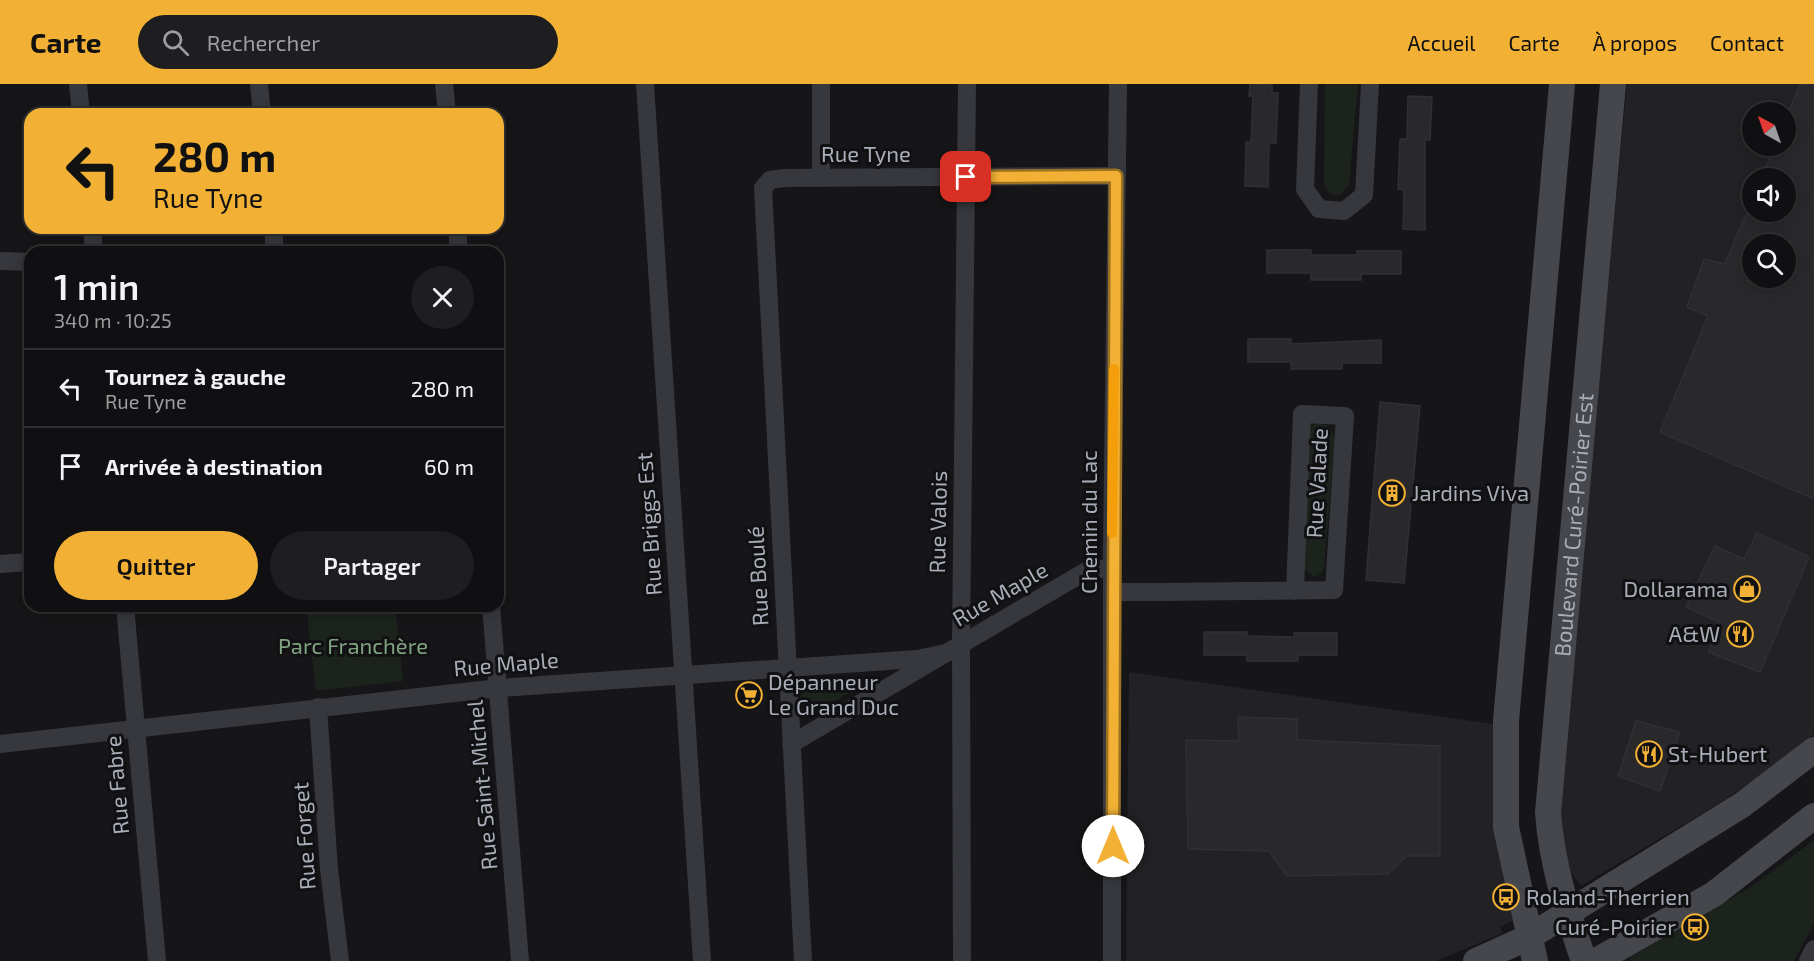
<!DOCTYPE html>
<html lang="fr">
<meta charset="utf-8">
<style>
:root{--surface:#101012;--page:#1e1e20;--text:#f1f3f6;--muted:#9c9d9f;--line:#303032;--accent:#f2b134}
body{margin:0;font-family:"Exo 2",sans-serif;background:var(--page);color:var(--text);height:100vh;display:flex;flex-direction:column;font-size:22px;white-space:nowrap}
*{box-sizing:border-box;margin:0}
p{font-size:20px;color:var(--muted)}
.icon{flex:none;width:33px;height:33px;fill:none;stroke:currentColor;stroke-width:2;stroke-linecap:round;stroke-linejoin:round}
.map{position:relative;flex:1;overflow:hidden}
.drawer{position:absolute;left:24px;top:162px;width:480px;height:366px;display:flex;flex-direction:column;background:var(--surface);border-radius:18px;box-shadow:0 3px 15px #0003,0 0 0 2px var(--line)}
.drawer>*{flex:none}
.hud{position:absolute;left:24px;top:24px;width:480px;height:126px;border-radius:18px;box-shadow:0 3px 15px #0003,0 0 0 2px var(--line);background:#f2b134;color:#111;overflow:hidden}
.needle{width:39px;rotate:320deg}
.buttons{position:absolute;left:1742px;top:18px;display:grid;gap:12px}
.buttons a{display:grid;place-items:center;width:54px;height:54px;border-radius:50%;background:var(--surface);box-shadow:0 3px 15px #0003,0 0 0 2px var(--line);font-size:30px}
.pin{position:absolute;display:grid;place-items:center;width:51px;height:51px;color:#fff;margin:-26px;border-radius:12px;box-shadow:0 3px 9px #0006}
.me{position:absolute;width:66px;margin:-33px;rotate:0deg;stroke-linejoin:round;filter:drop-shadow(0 0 4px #0008)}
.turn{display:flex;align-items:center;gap:21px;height:126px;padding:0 30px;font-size:27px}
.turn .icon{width:78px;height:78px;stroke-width:2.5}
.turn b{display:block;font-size:42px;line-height:51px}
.round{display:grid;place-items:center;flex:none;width:63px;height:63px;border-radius:32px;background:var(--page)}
.headline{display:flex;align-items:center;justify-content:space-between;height:102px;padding:0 30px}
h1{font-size:36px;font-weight:600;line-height:45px}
.action{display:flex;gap:12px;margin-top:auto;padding:12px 30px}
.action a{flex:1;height:69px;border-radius:36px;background:var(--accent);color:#111;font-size:24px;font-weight:600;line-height:69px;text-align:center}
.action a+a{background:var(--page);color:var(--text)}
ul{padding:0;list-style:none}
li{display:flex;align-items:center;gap:18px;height:78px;padding:0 30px;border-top:2px solid var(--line)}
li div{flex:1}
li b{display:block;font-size:22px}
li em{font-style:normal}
header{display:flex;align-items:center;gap:36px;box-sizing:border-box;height:84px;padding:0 30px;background:var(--accent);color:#111}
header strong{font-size:28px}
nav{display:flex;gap:33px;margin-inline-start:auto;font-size:21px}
.search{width:420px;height:54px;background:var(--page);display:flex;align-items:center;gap:15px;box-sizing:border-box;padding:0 21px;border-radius:33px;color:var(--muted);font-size:22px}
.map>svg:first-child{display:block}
.built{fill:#222225;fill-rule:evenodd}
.green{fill:#1c231d}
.building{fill:#29292c;stroke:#303034;stroke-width:1.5;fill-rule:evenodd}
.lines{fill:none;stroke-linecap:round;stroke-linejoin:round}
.minor{stroke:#37383d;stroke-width:18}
.secondary{stroke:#45474d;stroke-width:26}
.route-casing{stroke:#9d7322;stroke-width:15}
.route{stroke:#f2b134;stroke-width:10}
.slow{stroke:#f59e0b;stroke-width:10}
.labels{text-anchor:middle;stroke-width:6;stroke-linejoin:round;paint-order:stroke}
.street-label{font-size:22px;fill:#a8adb8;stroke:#111113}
.poi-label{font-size:22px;fill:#a8adb8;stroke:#111113;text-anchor:start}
.park-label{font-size:22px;fill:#7fa381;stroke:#111113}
</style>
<header>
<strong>Carte</strong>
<div class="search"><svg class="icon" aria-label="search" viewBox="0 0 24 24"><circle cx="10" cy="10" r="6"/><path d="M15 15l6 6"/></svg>Rechercher</div>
<nav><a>Accueil</a><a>Carte</a><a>À propos</a><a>Contact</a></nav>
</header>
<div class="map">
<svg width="1814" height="877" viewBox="0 0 1814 877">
<rect width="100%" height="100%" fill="#161618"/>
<g class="built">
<path d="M 1627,0 L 1814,0 L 1814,650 L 1784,675 L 1723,717 L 1581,802 L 1564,779 L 1557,745 ZM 1752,28 L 1785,28 L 1785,62 L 1752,62 ZM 1752,94 L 1785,94 L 1785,128 L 1752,128 ZM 1752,160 L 1785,160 L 1785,194 L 1752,194 Z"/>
<polygon points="1129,588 1493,640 1497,741 1506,804 1501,806 1505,822 1511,821 1515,836 1500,843 1503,849 1436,877 1126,877"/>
</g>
<g class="green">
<polygon points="1325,0 1358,0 1349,101 1339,112 1329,109 1324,100"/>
<polygon points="1316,339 1330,342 1335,354 1324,483 1322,489 1314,493 1304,485 1307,346"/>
<polygon points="306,522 395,522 403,597 316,607"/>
<polygon points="873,594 814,630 807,630 801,625 799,599"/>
<polygon points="1814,756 1814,839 1794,877 1630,877 1629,874 1754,801"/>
</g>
<g class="building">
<polygon points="1250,0 1272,0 1272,9 1278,9 1276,59 1269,59 1268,103 1245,102 1246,58 1251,58 1253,12 1249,12"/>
<path d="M 1800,0 L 1814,0 L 1814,415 L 1660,348 L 1708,232 L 1687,223 L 1704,175 L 1725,180 L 1747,128 L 1785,128 L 1785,94 L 1761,94 L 1775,62 L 1785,62 L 1785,37 ZM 1752,160 L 1785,160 L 1785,194 L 1752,194 Z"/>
<polygon points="1408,12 1432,13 1430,56 1425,56 1425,146 1403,145 1404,106 1398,105 1400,55 1407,55"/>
<polygon points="1267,166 1311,166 1311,171 1357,171 1357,167 1401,167 1401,190 1361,190 1361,196 1311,196 1311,189 1267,189"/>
<polygon points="1248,255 1291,255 1291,260 1381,256 1381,279 1342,279 1342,285 1291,285 1291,278 1248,278"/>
<polygon points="1380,318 1420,322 1404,499 1366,496"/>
<polygon points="1757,449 1809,473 1760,588 1708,568 1721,539 1686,523 1715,462 1744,475"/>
<polygon points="1204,548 1247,548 1247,552 1294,553 1294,549 1337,549 1337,571 1298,571 1298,577 1247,577 1247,571 1204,571"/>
<polygon points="1238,633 1297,635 1297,656 1440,662 1440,772 1406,772 1388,790 1287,792 1269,767 1188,765 1186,656 1239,657"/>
<polygon points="1636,637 1680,648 1660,707 1618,692"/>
</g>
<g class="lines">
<g class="minor">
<polyline points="78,0 81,30"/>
<polyline points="259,0 262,30"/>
<polyline points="444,0 447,30"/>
<polyline points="645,0 702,877"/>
<polyline points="1309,0 1305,105 1319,125 1344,127 1364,111 1370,0"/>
<polyline points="821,94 821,0"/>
<polyline points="92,144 94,168"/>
<polyline points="273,144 275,168"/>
<polyline points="457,144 459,168"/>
<polyline points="0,177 30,178"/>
<polyline points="0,480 30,478"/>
<polyline points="1113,508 1159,508 1334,506 1345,332 1302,330 1295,507"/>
<polyline points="125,522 157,877"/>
<polyline points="491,522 520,877"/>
<polyline points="318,623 329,785 340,877"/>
<polyline points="0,660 499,604 917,575 946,569"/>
<polyline points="791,660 1088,486 1112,484"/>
<polyline points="803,877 763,104 770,96 784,94 1117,92"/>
<polyline points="962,877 961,560 967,0"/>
<polyline points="1112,877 1112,464 1118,0"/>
<polyline points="1808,877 1814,865"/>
</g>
<g class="secondary">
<polyline points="1476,877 1529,853 1742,721 1814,666"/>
<polyline points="1535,877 1506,743 1506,637 1562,0"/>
<path id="s1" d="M 1584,877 C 1567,828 1552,781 1548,729 L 1613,0"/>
<polyline points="1596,877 1714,810 1814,732"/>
</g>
</g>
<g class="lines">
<g class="route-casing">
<polyline id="route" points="966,93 1116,92 1113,762"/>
</g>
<use href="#route" class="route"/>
<polyline class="slow" points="1112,449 1114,285"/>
</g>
<defs>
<g id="building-ring" transform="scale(1.35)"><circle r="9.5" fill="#111113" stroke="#f2b134" stroke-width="1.5"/><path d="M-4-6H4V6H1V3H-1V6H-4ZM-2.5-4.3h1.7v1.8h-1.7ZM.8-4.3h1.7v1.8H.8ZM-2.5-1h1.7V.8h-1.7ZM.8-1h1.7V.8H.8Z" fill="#f2b134"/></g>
<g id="shop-ring" transform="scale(1.35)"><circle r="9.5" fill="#111113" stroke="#f2b134" stroke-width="1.5"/><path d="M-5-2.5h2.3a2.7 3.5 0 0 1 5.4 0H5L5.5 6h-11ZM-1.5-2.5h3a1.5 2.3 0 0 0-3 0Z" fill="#f2b134"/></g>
<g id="restaurant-ring" transform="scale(1.35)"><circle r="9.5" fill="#111113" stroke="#f2b134" stroke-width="1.5"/><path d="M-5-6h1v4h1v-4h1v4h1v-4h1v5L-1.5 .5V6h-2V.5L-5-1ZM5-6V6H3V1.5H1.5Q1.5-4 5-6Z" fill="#f2b134"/></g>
<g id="supermarket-ring" transform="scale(1.35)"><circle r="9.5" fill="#111113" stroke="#f2b134" stroke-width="1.5"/><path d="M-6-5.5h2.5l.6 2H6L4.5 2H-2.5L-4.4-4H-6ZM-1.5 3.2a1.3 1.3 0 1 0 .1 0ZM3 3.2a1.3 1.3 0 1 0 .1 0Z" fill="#f2b134"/></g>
<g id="bus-ring" transform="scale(1.35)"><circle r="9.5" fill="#111113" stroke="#f2b134" stroke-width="1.5"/><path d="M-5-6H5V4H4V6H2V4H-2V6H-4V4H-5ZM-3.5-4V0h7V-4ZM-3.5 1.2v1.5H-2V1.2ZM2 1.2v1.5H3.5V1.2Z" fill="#f2b134"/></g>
</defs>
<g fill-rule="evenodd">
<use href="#building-ring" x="1392" y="409"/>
<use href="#shop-ring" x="1747" y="505"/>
<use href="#restaurant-ring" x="1740" y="550"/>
<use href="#supermarket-ring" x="749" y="611"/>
<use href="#restaurant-ring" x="1649" y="670"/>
<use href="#bus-ring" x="1506" y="813"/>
<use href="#bus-ring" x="1695" y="843"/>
</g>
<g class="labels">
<g class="street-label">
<text x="866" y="78">Rue Tyne</text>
<text transform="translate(1317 399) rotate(-87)" y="8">Rue Valade</text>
<text transform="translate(938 438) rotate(-89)" y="8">Rue Valois</text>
<text transform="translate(1089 438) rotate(-90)" y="8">Chemin du Lac</text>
<text transform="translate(649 440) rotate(-94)" y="8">Rue Briggs Est</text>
<text dy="8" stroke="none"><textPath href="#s1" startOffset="442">Boulevard Curé-Poirier Est</textPath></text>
<text transform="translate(758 492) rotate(-93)" y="8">Rue Boulé</text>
<text transform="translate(1000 510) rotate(-30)" y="8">Rue Maple</text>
<text transform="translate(506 580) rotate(-5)" y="8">Rue Maple</text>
<text transform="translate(117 701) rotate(-95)" y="8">Rue Fabre</text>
<text transform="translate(482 701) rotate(-95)" y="8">Rue Saint-Michel</text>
<text transform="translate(304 752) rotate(-94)" y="8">Rue Forget</text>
</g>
<g class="poi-label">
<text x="1412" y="417">Jardins Viva</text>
<text x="1728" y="513" text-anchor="end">Dollarama</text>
<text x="1720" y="558" text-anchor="end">A&amp;W</text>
<text x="768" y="606">Dépanneur<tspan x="768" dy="25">Le Grand Duc</tspan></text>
<text x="1668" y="678">St-Hubert</text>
<text x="1526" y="821">Roland-Therrien</text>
<text x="1676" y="851" text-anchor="end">Curé-Poirier</text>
</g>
<g class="park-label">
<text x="353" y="570">Parc Franchère</text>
</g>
</g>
</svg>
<div class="buttons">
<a><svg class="needle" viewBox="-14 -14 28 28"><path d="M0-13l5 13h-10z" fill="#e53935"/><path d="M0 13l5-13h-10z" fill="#9c9d9f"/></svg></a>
<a><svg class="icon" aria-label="sound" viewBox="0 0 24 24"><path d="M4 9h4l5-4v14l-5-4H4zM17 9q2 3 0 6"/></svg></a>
<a><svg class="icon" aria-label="search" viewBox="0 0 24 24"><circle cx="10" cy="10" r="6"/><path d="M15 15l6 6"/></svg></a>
</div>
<div class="pin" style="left:966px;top:93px;background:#d93025"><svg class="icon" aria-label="arrive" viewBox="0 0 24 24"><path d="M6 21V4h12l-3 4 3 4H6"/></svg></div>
<svg class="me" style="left:1113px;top:762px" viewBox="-20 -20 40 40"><circle r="19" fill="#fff"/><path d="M0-13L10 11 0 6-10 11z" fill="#f2b134"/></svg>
<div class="hud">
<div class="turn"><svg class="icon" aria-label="left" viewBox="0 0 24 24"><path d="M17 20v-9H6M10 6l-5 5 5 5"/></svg><div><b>280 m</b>Rue Tyne</div></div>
</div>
<section class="drawer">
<div class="headline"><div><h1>1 min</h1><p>340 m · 10:25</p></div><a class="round"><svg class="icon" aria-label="close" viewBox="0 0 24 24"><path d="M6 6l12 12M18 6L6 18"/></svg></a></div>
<ul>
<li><svg class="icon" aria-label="left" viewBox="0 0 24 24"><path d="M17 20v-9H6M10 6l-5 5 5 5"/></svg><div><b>Tournez à gauche</b><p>Rue Tyne</p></div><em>280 m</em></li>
<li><svg class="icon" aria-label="arrive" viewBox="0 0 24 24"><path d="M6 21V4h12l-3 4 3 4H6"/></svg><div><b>Arrivée à destination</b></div><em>60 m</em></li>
</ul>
<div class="action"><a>Quitter</a><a>Partager</a></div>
</section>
</div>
